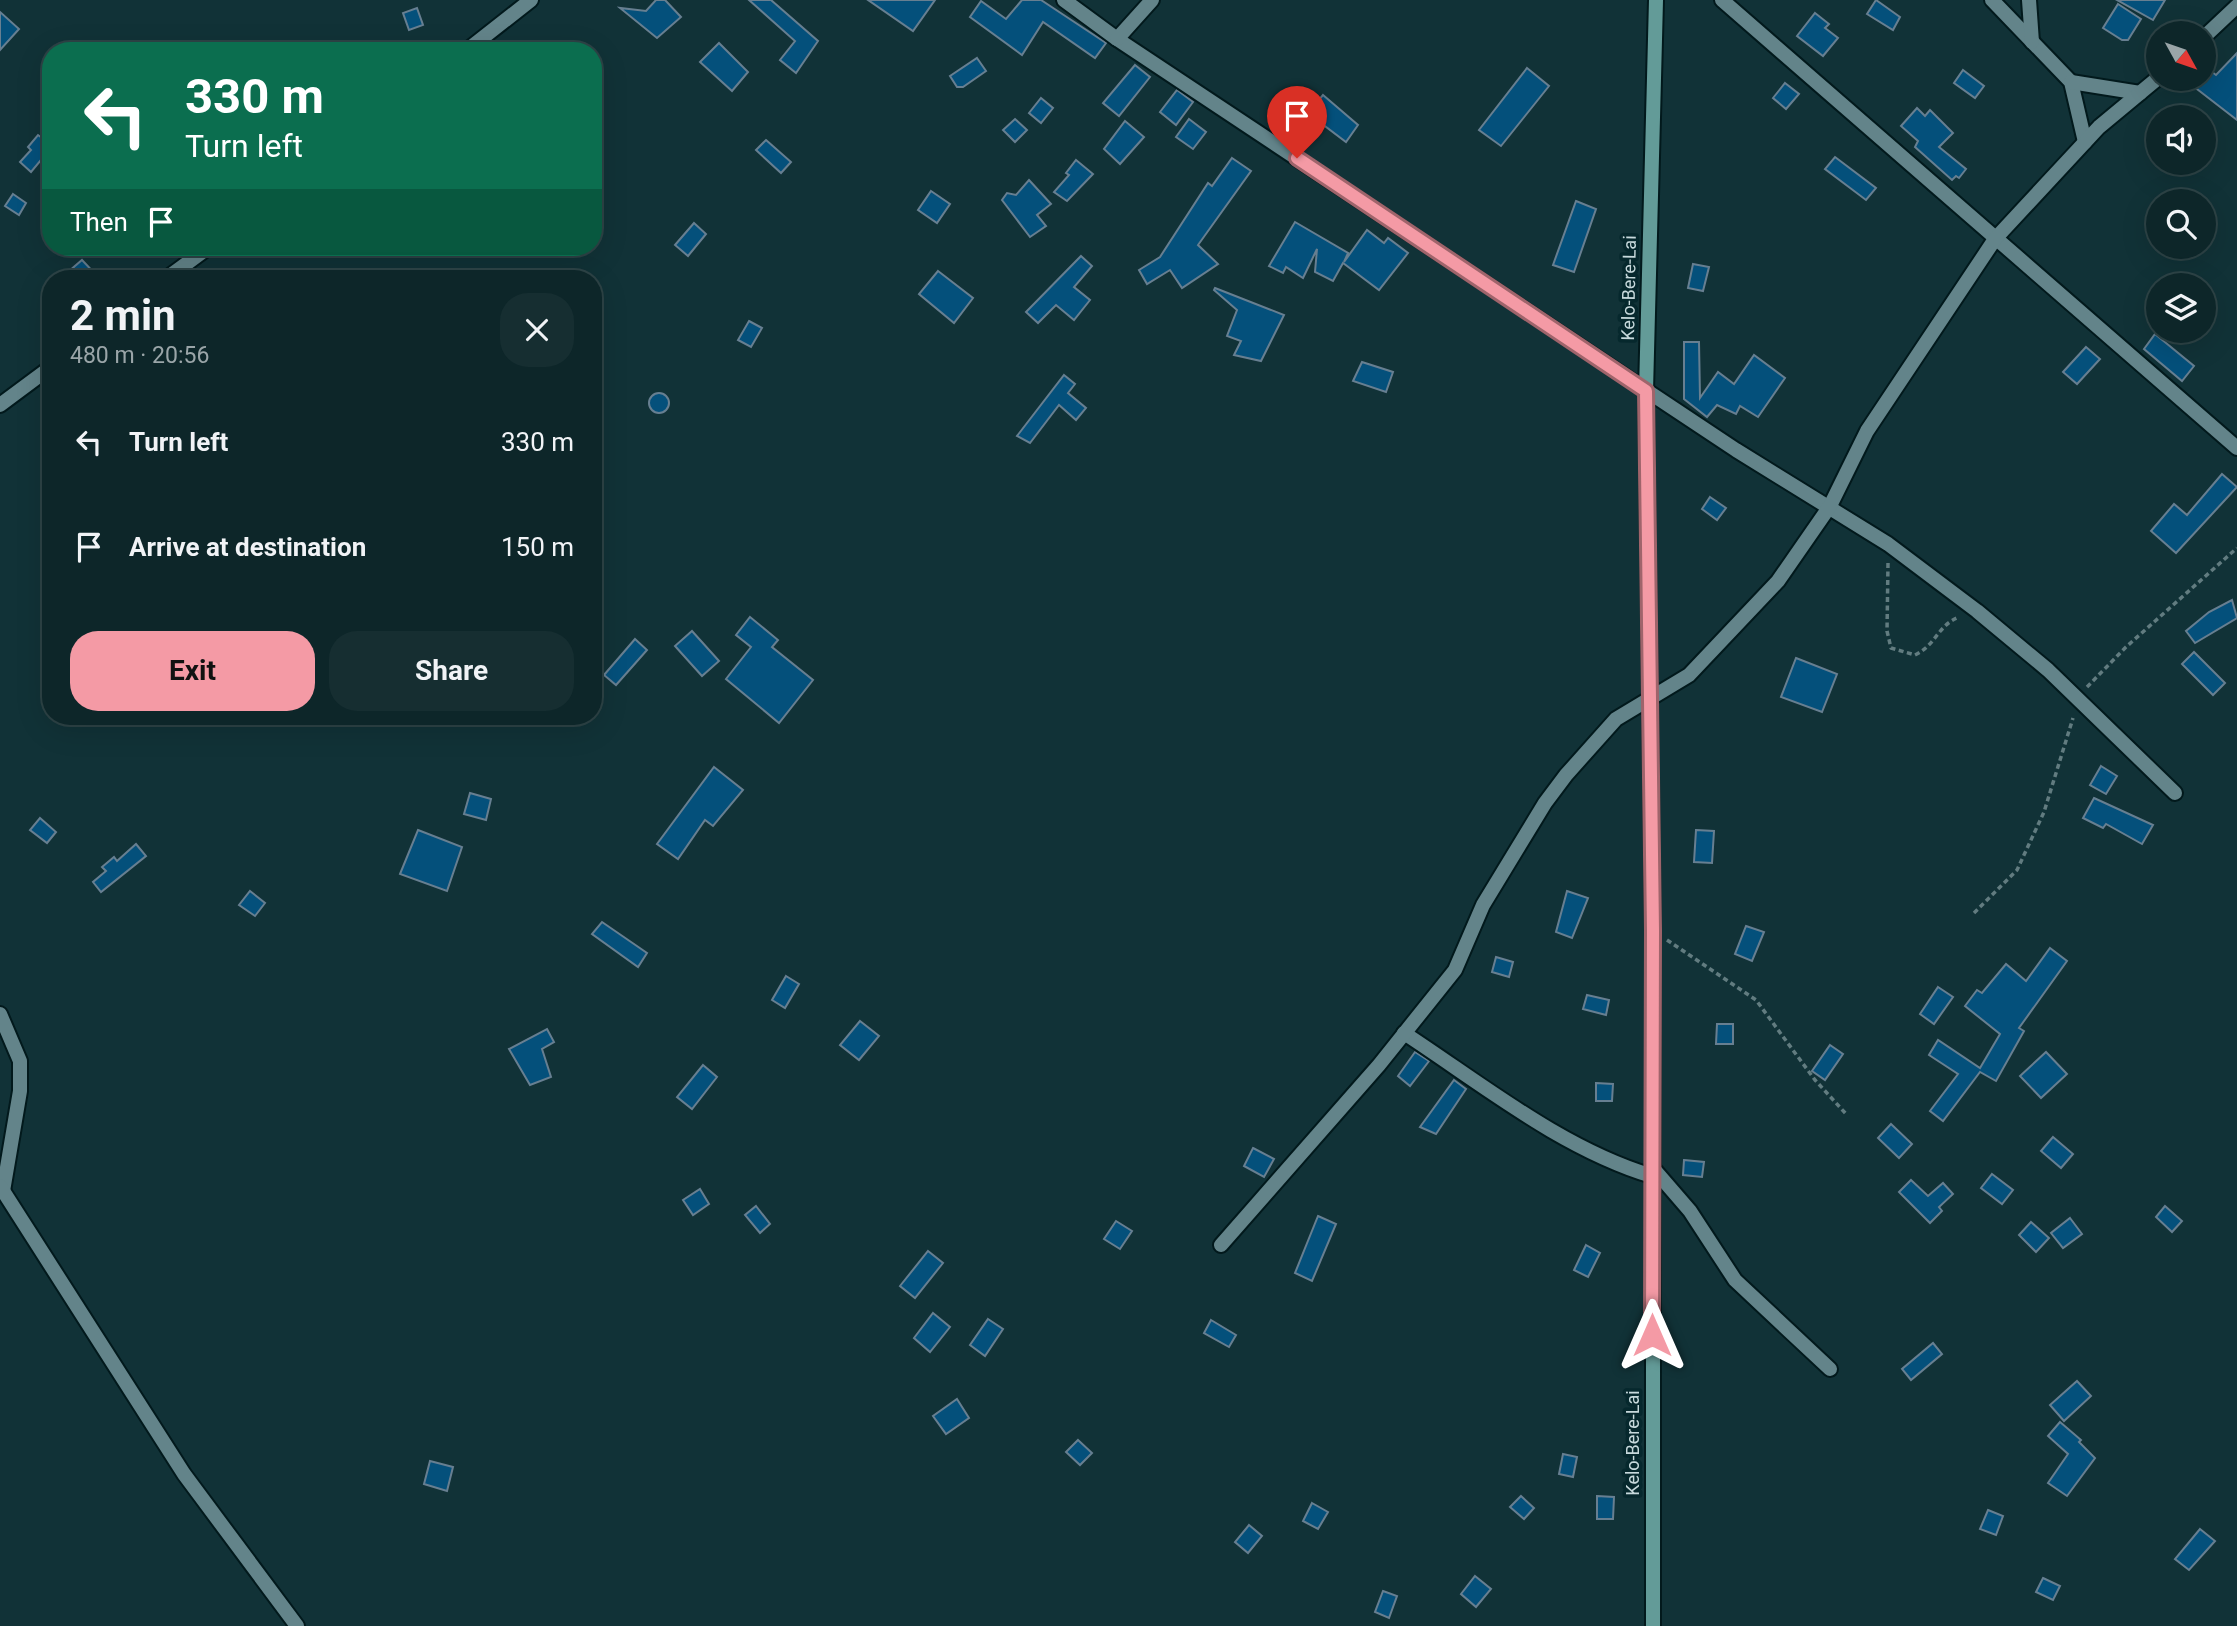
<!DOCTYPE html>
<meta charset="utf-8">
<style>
:root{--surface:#0d2629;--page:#162e31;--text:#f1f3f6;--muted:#9aa5a8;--line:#2d4346;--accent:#f49aa5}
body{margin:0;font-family:Roboto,sans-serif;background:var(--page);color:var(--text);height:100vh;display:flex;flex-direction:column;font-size:26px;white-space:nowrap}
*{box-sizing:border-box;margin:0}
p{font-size:23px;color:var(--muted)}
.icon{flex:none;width:38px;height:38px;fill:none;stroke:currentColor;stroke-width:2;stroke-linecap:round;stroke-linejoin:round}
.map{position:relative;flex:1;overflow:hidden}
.side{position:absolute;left:42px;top:270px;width:560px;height:455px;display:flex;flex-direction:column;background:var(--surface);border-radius:28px;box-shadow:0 7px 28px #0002,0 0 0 2px var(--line)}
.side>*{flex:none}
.banner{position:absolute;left:42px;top:42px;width:560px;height:214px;border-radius:28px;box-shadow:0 7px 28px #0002,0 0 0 2px var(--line);background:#0b6e4f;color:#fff;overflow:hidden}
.needle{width:46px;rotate:130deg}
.fabs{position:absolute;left:2146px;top:21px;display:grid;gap:14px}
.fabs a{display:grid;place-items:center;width:70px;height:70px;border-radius:50%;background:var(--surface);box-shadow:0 7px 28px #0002,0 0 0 2px var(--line);font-size:35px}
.pin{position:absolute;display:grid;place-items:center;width:60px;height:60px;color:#fff;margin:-72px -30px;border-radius:50% 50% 50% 0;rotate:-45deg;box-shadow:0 0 7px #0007}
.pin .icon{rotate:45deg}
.me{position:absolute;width:77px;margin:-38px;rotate:0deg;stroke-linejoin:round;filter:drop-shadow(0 0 5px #0008)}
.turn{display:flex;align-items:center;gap:24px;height:147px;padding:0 28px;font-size:32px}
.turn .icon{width:91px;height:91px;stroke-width:2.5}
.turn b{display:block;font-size:49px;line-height:60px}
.then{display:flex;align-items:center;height:66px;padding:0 28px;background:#0003;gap:14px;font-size:26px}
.round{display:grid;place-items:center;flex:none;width:74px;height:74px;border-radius:28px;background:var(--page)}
.summary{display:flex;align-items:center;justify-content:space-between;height:119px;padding:0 28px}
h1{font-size:42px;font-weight:700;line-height:52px}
.cta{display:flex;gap:14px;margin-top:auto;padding:14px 28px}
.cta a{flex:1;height:80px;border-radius:28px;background:var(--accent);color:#111;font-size:28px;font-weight:700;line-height:80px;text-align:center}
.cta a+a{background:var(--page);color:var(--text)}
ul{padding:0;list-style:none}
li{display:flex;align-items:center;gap:21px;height:105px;padding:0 28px}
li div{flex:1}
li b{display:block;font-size:26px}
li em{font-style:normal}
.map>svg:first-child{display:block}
.building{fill:#04507b;stroke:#677f91;stroke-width:2}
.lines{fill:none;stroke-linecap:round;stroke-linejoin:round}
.street-casing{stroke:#02191c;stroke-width:18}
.secondary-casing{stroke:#02191c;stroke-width:18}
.path{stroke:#627c80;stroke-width:3.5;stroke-dasharray:5 3.5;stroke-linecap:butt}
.street{stroke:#63848a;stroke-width:14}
.secondary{stroke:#639b98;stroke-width:14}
.route-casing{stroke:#9f646b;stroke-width:18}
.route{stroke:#f49aa5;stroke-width:12}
.labels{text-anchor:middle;stroke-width:7;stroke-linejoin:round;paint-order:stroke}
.street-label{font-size:18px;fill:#c7d9dc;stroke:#06282d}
</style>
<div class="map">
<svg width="2237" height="1626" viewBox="0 0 2237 1626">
<rect width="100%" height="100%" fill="#113237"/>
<g class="building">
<polygon points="656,0 665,0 681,17 657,38 620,8 646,11"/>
<polygon points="749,0 771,0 818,41 796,73 780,60 795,41"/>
<polygon points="868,0 935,0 913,31"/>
<polygon points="1022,0 1041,0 1106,43 1095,58 1043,22 1022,55 970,17 981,1 1006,19"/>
<polygon points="1876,0 1900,17 1893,30 1867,14"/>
<polygon points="2117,0 2165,0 2153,20"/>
<polygon points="2118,4 2141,19 2128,40 2122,40 2103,28"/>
<polygon points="417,8 423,25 409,30 403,13"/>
<polygon points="0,12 19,29 0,50"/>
<polygon points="1815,13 1829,24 1825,28 1838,38 1823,56 1797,36"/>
<polygon points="719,43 748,72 732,91 700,62"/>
<polygon points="2237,53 2237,120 2184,79 2203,79 2203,65 2216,75"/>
<polygon points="977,58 986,71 963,87 957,87 950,76"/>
<polygon points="1135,65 1150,77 1119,116 1103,103"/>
<polygon points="1527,68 1549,86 1501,146 1479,130"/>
<polygon points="1963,70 1984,86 1975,98 1954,83"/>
<polygon points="1785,83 1799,94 1786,109 1773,98"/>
<polygon points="1177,90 1193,102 1176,125 1160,112"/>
<polygon points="1323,95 1358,125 1346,142 1313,117 1317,112 1312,108"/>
<polygon points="1041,98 1053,108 1041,123 1029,113"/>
<polygon points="1917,108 1925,116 1930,110 1953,133 1939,147 1966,169 1959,178 1956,176 1952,180 1915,147 1918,141 1901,126"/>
<polygon points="1015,119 1027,130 1015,142 1003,130"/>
<polygon points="1189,119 1206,132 1193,149 1176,137"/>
<polygon points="1125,121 1144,137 1120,164 1104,149"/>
<polygon points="51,128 51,148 31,172 20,162 31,150 28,147 38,135 42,138"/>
<polygon points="766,140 791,162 781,173 756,150"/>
<polygon points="1835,157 1876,188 1866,200 1825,169"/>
<polygon points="1232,158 1251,171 1198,245 1218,264 1182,288 1170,270 1147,284 1139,270 1160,257 1208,183 1212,186"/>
<polygon points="1076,160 1093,174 1067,201 1054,192 1069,175 1066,173"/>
<polygon points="1029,180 1051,204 1037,215 1046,226 1030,237 1002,200 1007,193 1016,195"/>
<polygon points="931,191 950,204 937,223 918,210"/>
<polygon points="13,194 26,203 19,215 5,206"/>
<polygon points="1576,201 1596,209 1574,272 1553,265"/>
<polygon points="1295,222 1348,253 1344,262 1367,230 1384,243 1388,238 1408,253 1379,290 1343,263 1333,281 1315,272 1317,249 1303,278 1286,267 1283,273 1269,266"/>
<polygon points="694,223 706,234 688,256 675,245"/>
<polygon points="1081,256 1092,266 1074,287 1090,300 1074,320 1056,305 1038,323 1026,312"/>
<polygon points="82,260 99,278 61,278"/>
<polygon points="1693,264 1709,267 1703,291 1688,288"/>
<polygon points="938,271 973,298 954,323 919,294"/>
<polygon points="1215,288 1284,315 1261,361 1234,355 1241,341 1227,336 1237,310 1214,290"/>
<polygon points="749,321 762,328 751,347 738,340"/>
<polygon points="2155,334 2194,366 2182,381 2144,349"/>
<polygon points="1684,342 1699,342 1700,398 1718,372 1734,384 1754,355 1785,378 1758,417 1740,406 1736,414 1717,405 1707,417 1684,399"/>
<polygon points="2086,347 2100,359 2077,384 2063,372"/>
<polygon points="1362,362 1393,372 1386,392 1353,381"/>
<polygon points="1064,375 1075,384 1068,393 1086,408 1076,420 1059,405 1030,443 1017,436"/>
<circle cx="659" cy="403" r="10"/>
<polygon points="2222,474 2237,487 2176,553 2151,531 2174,504 2187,515"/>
<polygon points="1710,497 1726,508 1717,520 1702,509"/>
<polygon points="2232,600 2237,618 2195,643 2186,631 2209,612"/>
<polygon points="750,617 778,640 772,647 813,680 779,723 726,679 751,647 736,635"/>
<polygon points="692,631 719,661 702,676 675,646"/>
<polygon points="635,639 647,650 616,685 604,675"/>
<polygon points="2194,652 2225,683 2213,695 2182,664"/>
<polygon points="1796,658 1837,674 1822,712 1781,697"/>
<polygon points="2101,766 2117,776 2106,794 2090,785"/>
<polygon points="714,767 743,790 713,826 705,820 678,859 657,844"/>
<polygon points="470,793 491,799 486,820 464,814"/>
<polygon points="2094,798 2153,825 2142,844 2106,824 2103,828 2083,818"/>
<polygon points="40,818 56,832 47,843 30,830"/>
<polygon points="418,830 462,847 447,891 400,874"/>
<polygon points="1696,830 1714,831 1712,863 1694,862"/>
<polygon points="136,844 146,856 101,892 93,882 106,871 102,867 114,857 117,861"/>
<polygon points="250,891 265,903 255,916 239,905"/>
<polygon points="1567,891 1588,898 1572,938 1556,932"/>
<polygon points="602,922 647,953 638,967 592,934"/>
<polygon points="1746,926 1764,932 1752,961 1735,954"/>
<polygon points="2050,948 2067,961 2019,1028 2024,1031 1996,1081 1980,1072 1943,1121 1930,1111 1958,1074 1929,1055 1938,1040 1980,1068 2000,1034 1965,1006 1977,990 1982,993 2006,964 2026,981"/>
<polygon points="1496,957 1513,962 1509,977 1492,972"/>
<polygon points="786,976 799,984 785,1008 772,1000"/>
<polygon points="1938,987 1953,997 1934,1024 1920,1014"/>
<polygon points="1587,995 1609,1000 1606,1015 1583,1009"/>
<polygon points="860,1021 879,1036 859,1060 840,1045"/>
<polygon points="1717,1024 1733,1024 1733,1044 1716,1044"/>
<polygon points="547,1029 554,1042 542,1049 551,1077 530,1085 509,1049"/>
<polygon points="1830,1045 1843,1054 1825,1080 1812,1071"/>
<polygon points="1415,1052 1429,1061 1410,1086 1398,1076"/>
<polygon points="2046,1052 2067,1074 2041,1098 2020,1076"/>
<polygon points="703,1065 717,1077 692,1109 677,1097"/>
<polygon points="1454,1080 1466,1089 1436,1134 1420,1127"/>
<polygon points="1596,1083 1613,1084 1612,1101 1596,1101"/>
<polygon points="1891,1124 1912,1144 1899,1158 1878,1138"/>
<polygon points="2053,1137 2073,1154 2061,1168 2041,1151"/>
<polygon points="1253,1148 1274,1159 1264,1177 1244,1166"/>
<polygon points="1684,1160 1704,1162 1702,1177 1683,1175"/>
<polygon points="1992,1174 2013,1190 2002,1204 1981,1188"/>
<polygon points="1911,1180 1928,1196 1943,1183 1953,1194 1939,1207 1942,1211 1930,1223 1899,1192"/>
<polygon points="700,1189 709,1204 693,1215 683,1200"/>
<polygon points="756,1206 770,1224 760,1233 745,1215"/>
<polygon points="2165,1206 2182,1221 2172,1232 2156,1217"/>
<polygon points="1318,1216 1336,1224 1312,1281 1295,1273"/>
<polygon points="2070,1218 2082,1234 2063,1248 2051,1233"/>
<polygon points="1116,1221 1132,1231 1120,1249 1104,1239"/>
<polygon points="2031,1222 2049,1238 2036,1252 2019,1235"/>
<polygon points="1586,1245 1600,1253 1588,1277 1574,1270"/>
<polygon points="928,1251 943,1263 915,1298 900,1286"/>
<polygon points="933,1313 950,1327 930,1352 914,1338"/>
<polygon points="988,1319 1003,1329 985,1356 970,1345"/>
<polygon points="1211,1320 1236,1335 1229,1347 1204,1333"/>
<polygon points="1933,1343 1942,1354 1911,1380 1902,1369"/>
<polygon points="2077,1381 2091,1396 2064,1421 2050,1405"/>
<polygon points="957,1399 969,1418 946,1434 933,1416"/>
<polygon points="2060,1422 2081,1440 2079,1442 2095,1458 2067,1496 2048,1483 2068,1454 2048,1436"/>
<polygon points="1078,1440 1092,1453 1080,1465 1066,1452"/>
<polygon points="1563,1454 1577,1457 1573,1477 1559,1474"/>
<polygon points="430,1461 453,1467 447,1491 424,1484"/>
<polygon points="1521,1496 1534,1508 1524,1519 1510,1507"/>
<polygon points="1597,1496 1614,1497 1613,1519 1597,1519"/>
<polygon points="1312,1503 1328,1512 1318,1529 1303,1521"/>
<polygon points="1988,1510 2003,1516 1996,1535 1980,1529"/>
<polygon points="1249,1525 1262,1536 1248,1553 1235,1542"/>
<polygon points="2200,1529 2215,1541 2189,1570 2175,1559"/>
<polygon points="1475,1576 1491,1589 1476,1607 1461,1594"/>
<polygon points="2043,1578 2060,1586 2053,1600 2036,1592"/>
<polygon points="1383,1591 1397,1596 1389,1618 1375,1612"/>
</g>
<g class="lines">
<g class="street-casing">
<g id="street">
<polyline points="1064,0 1117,39 1736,450 1888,544 1977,611 2048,670 2175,793"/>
<polyline points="1722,0 2237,448"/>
<polyline points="1992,0 2071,82 2085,142"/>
<polyline points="2029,0 2032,42"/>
<polyline points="2203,38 2237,6"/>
<polyline points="1117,39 1152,0"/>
<polyline points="466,51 531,0"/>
<polyline points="2071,82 2140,93"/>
<polyline points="167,278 209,247"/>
<polyline points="0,405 51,367"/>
<polyline points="0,1014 20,1061 20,1091 3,1191"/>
<path d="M 1404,1033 C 1482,1084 1562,1149 1652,1176"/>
<polyline points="1652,1167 1690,1211 1735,1280 1830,1369"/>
<polyline points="0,1186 184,1474 297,1626"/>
<polyline points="1221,1245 1379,1065 1455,970 1483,905 1545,803 1566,775 1616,719 1689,675 1778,581 1830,506 1867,431 1995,239 2099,127 2158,78"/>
</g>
</g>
<g class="secondary-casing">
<polyline id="secondary" points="1653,1626 1653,931 1646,391 1656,0"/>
</g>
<g class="path">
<path d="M 1888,563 L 1887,631 L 1891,648 L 1915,655 C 1936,645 1938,625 1959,617"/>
<polyline points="2087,687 2126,647 2237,548"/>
<polyline points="1974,913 2017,870 2044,812 2073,718"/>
<polyline points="1667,940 1756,1000 1815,1080 1847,1115"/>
</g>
<use href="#street" class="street"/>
<use href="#secondary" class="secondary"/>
</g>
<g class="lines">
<g class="route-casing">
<polyline id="route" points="1297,158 1646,391 1653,931 1652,1335"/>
</g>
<use href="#route" class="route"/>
</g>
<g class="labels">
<g class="street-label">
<text transform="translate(1629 288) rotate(-89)" y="6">Kelo-Bere-Lai</text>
<text transform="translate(1633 1443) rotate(-90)" y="6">Kelo-Bere-Lai</text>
</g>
</g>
</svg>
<div class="fabs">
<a><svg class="needle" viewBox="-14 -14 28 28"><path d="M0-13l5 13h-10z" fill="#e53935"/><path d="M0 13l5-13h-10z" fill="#9aa5a8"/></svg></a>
<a><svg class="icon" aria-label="sound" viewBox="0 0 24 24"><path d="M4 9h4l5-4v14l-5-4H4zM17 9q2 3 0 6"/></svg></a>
<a><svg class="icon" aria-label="search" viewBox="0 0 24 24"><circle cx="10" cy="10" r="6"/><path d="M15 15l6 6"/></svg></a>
<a><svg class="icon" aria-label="layers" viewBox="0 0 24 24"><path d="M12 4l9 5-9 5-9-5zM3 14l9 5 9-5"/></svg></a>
</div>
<div class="pin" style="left:1297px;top:158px;background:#d93025"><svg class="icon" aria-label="arrive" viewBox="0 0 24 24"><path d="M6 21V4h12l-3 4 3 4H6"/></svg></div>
<svg class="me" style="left:1652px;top:1335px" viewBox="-20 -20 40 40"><path d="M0-17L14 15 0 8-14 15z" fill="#f49aa5" stroke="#fff" stroke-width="4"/></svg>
<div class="banner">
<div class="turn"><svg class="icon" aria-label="left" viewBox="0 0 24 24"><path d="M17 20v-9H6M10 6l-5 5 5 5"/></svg><div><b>330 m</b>Turn left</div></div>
<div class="then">Then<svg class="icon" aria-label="arrive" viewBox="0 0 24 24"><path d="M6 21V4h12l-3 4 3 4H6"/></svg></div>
</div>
<section class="side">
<div class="summary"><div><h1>2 min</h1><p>480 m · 20:56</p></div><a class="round"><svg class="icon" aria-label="close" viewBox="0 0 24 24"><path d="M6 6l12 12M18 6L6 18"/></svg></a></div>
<ul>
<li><svg class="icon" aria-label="left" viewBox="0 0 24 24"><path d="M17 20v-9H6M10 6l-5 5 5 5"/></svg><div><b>Turn left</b></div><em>330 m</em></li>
<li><svg class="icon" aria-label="arrive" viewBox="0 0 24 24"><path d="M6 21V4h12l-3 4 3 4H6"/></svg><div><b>Arrive at destination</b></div><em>150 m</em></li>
</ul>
<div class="cta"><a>Exit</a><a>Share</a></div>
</section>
</div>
